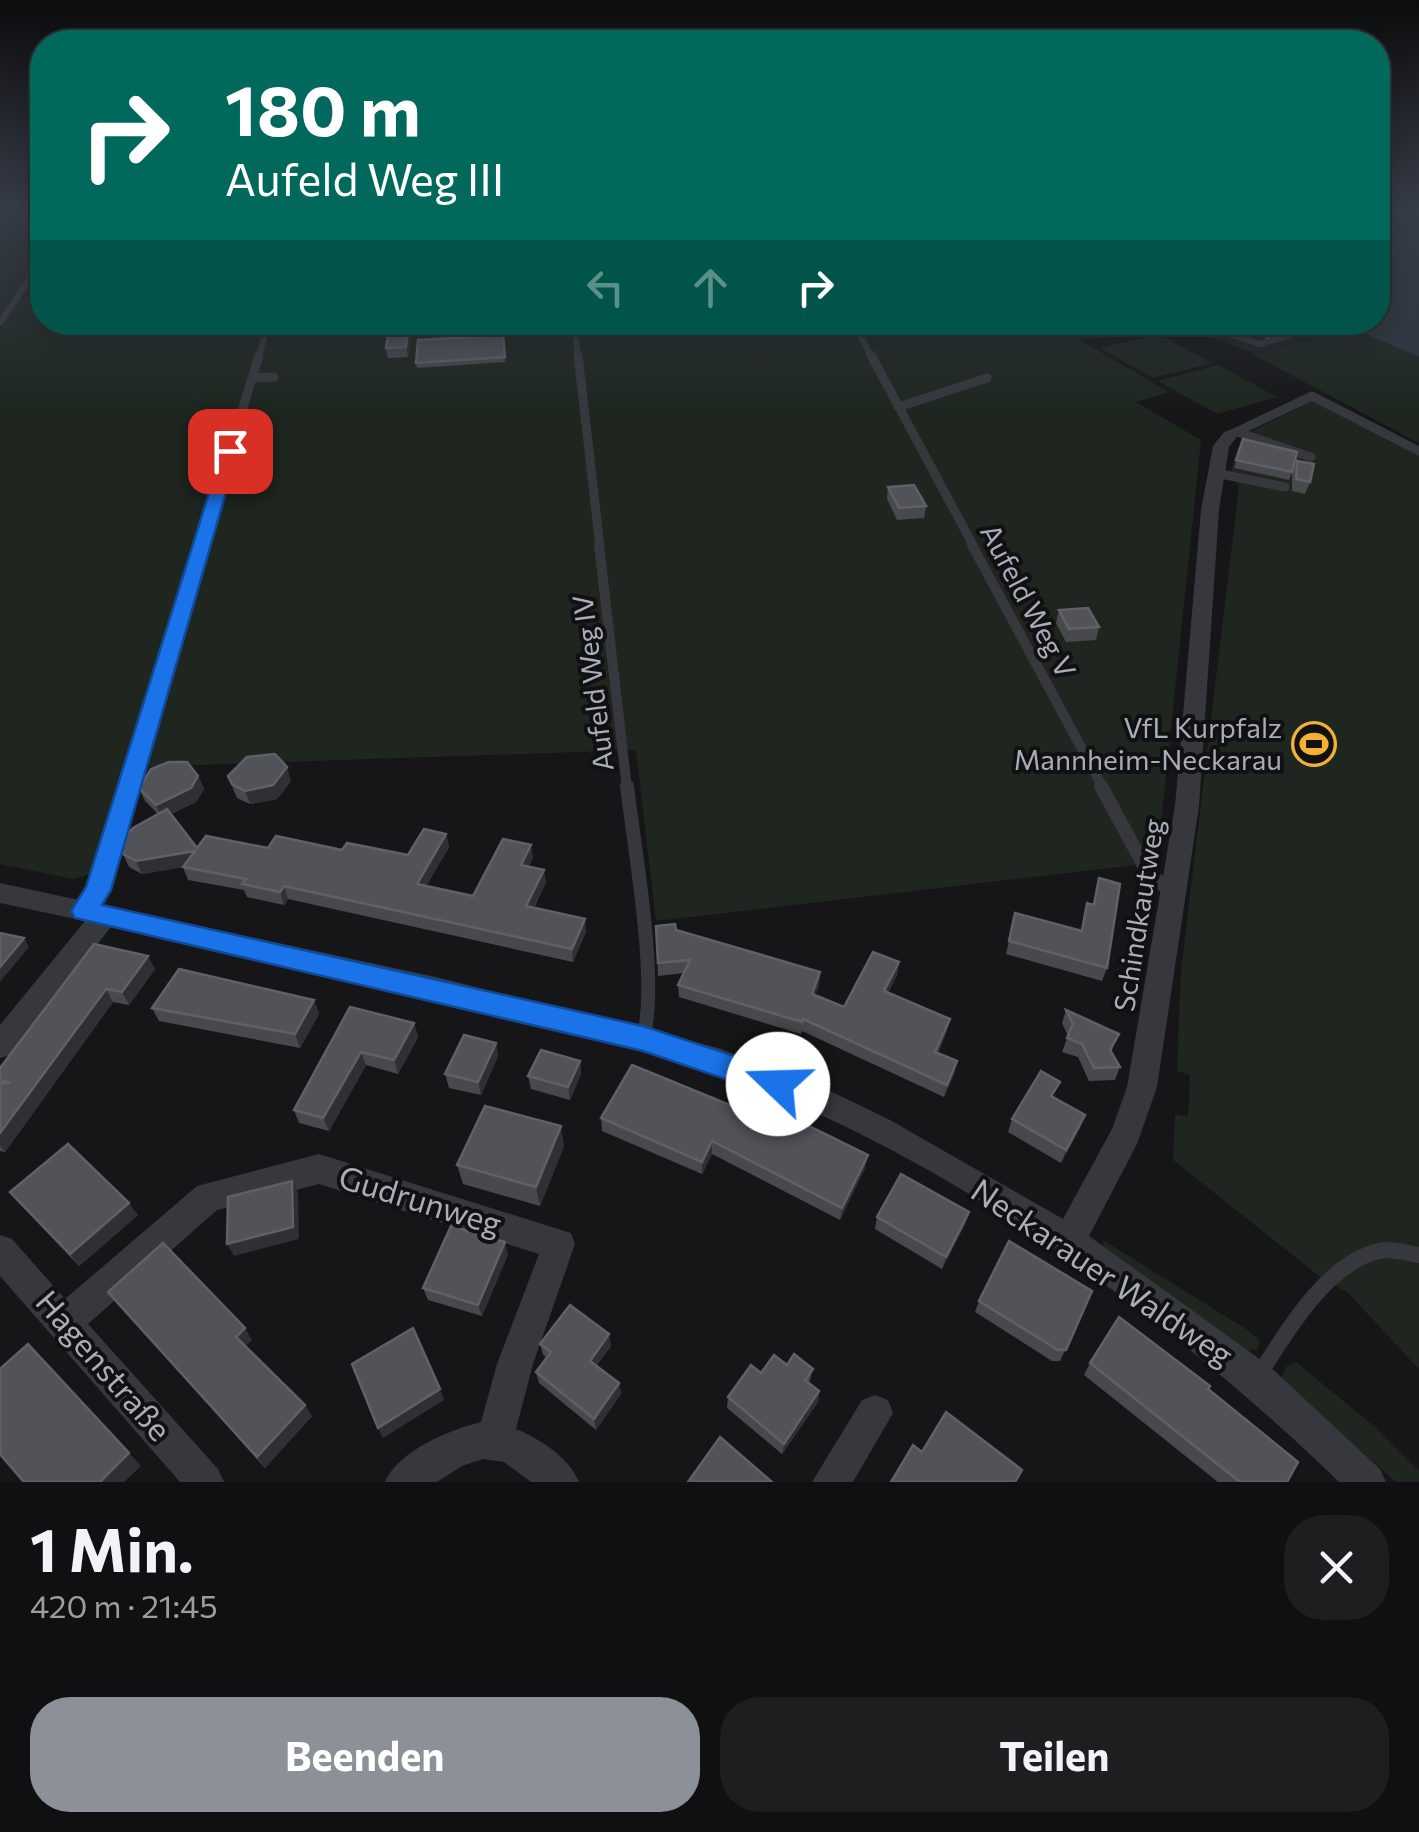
<!DOCTYPE html>
<html lang="de">
<meta charset="utf-8">
<style>
:root{--surface:#101012;--page:#1e1e20;--text:#f1f3f6;--muted:#9c9d9f;--line:#303032;--accent:#8c9099}
body{margin:0;font-family:Commissioner,sans-serif;background:var(--page);color:var(--text);height:100vh;display:flex;flex-direction:column;font-size:38px;white-space:nowrap}
*{box-sizing:border-box;margin:0}
p{font-size:32px;color:var(--muted)}
.icon{flex:none;width:55px;height:55px;fill:none;stroke:currentColor;stroke-width:2;stroke-linecap:round;stroke-linejoin:round}
.map{position:relative;height:1482px;overflow:hidden}
.side{display:flex;flex-direction:column;background:var(--surface);flex:1}
.side>*{flex:none}
.banner{position:absolute;left:30px;top:30px;width:1360px;height:305px;border-radius:40px;box-shadow:0 5px 25px #0003,0 0 0 2px var(--line);background:#00695c;color:#fff;overflow:hidden}
.pin{position:absolute;display:grid;place-items:center;width:85px;height:85px;color:#fff;margin:-42px;border-radius:20px;box-shadow:0 5px 15px #0006}
.me{position:absolute;width:110px;margin:-55px;rotate:291deg;stroke-linejoin:round;filter:drop-shadow(0 0 8px #0008)}
.turn{display:flex;align-items:center;gap:35px;height:210px;padding:0 30px;font-size:45px}
.turn .icon{width:130px;height:130px;stroke-width:2.5}
.turn b{display:block;font-size:70px;line-height:85px}
.lanes{display:flex;align-items:center;height:95px;padding:0 30px;background:#0003;justify-content:center;gap:50px;direction:ltr}
.lanes .off{opacity:.35}
.round{display:grid;place-items:center;flex:none;width:105px;height:105px;border-radius:40px;background:var(--page)}
.head{display:flex;align-items:center;justify-content:space-between;height:170px;padding:0 30px}
h1{font-size:60px;font-weight:700;line-height:75px}
.button{display:flex;gap:20px;margin-top:auto;padding:20px 30px}
.button a{flex:1;height:115px;border-radius:40px;background:var(--accent);color:#fff;font-size:40px;font-weight:700;line-height:115px;text-align:center}
.button a+a{background:var(--page);color:var(--text)}
.map>svg:first-child{display:block}
.built{fill:#222225}
.green{fill:#1e261f}
.water{fill:#2c353c}
.lines{fill:none;stroke-linecap:round;stroke-linejoin:round}
.lane-far4{stroke:#37383d;stroke-width:6}
.lane-far3{stroke:#37383d;stroke-width:9}
.lane-far2{stroke:#37383d;stroke-width:10}
.lane-far1{stroke:#37383d;stroke-width:14}
.lane{stroke:#37383d;stroke-width:16}
.street{fill:#37383d;fill-rule:evenodd}
.rail-casing{stroke:#4a4c52;stroke-width:6}
.rail{stroke:#111113;stroke-width:4;stroke-dasharray:11;stroke-linecap:butt}
.wall{fill:#47494d}
.shaded-wall{fill:#2f3033}
.building{fill:#525359;stroke:#5f6168;stroke-width:2.5}
.route{fill:#1a73e8;stroke:#114b97;stroke-width:2.5}
.labels{text-anchor:middle;stroke-width:8;stroke-linejoin:round;paint-order:stroke}
.street-label{font-size:28px;fill:#a8adb8;stroke:#111113}
.poi-label{font-size:28px;fill:#a8adb8;stroke:#111113;text-anchor:end}
.near-street-label{font-size:32px;fill:#a8adb8;stroke:#111113}
</style>
<div class="map">
<svg width="1419" height="1482" viewBox="0 0 1419 1482">
<rect width="100%" height="100%" fill="#161618"/>
<polygon class="built" points="1340,322 1351,327 1253,353 1172,323"/>
<g class="green">
<polygon points="42,216 42,255 0,322 0,218"/>
<polygon points="42,265 42,322 1141,322 1164,332 1080,340 1169,392 1136,402 1201,440 1159,844 1136,865 656,921 636,750 139,767 124,772 91,874 73,879 0,864 0,329"/>
<polygon points="1351,327 1419,357 1419,443 1252,354"/>
<polygon points="1158,334 1212,363 1153,378 1100,348"/>
<polygon points="1218,365 1277,397 1217,414 1158,381"/>
<polygon points="1312,401 1419,454 1419,1369 1348,1293 1319,1276 1173,1160 1175,1114 1188,1117 1190,1075 1177,1071 1181,971 1239,486 1231,471 1239,445 1247,447 1250,432"/>
<polygon points="1103,1240 1246,1329 1260,1341 1257,1350 1242,1350 1103,1249"/>
<polygon points="1296,1362 1375,1427 1419,1471 1419,1482 1396,1482 1281,1380 1286,1367"/>
</g>
<polygon class="water" points="1378,207 1419,207 1419,357 1340,323 1378,322"/>
<g class="lines">
<g class="lane-far4">
<polyline points="574,322 578,358"/>
<polyline points="853,322 872,358"/>
<polyline points="1193,322 1260,344 1294,334 1277,322"/>
<polyline points="0,323 42,260"/>
<polyline points="258,358 269,322"/>
</g>
<g class="lane-far3">
<polyline points="578,355 600,547"/>
<polyline points="871,355 974,547"/>
<polyline points="252,378 274,377"/>
<polyline points="898,407 987,378"/>
<polyline points="1237,432 1311,457"/>
<polyline points="1230,435 1312,396 1419,451"/>
<polyline points="1216,473 1285,487"/>
<polyline points="201,547 259,355"/>
</g>
<g class="lane-far2">
<polyline points="599,545 627,788"/>
<polyline points="972,545 1103,788"/>
<polyline points="129,788 202,545"/>
</g>
<g class="lane-far1">
<path d="M 627,786 C 634,847 659,983 643,1038"/>
<polyline points="1101,786 1148,873 1172,892"/>
<polyline points="84,911 98,890 129,786"/>
</g>
<path class="lane" d="M 1259,1375 C 1286,1333 1326,1263 1379,1251 C 1392,1248 1406,1253 1419,1255"/>
<g class="street">
<path d="M 1230,430 L 1238,435 L 1229,447 L 1219,510 L 1199,806 L 1157,1087 L 1137,1144 L 1089,1236 L 1268,1365 L 1380,1469 L 1386,1482 L 1339,1482 C 1172,1320 954,1160 734,1079 C 665,1053 593,1038 523,1021 C 386,987 248,957 111,927 L 10,1055 L 0,1058 L 0,1025 L 85,921 L 0,903 L 0,883 L 436,977 L 718,1048 L 824,1088 L 890,1120 L 1063,1219 L 1112,1129 L 1127,1087 L 1175,806 L 1201,510 L 1213,446 L 1224,432 Z"/>
<path d="M 319,1154 L 571,1233 L 575,1244 L 533,1364 L 516,1429 C 540,1439 569,1457 579,1482 L 531,1482 L 504,1462 L 483,1459 L 462,1466 L 437,1482 L 385,1482 C 398,1451 449,1430 481,1422 L 497,1364 L 539,1254 L 319,1184 L 217,1210 L 88,1324 L 218,1469 L 224,1482 L 180,1482 L 0,1276 L 0,1235 L 12,1239 L 65,1299 L 197,1186 Z"/>
<polygon points="875,1395 888,1400 893,1413 853,1482 812,1482 862,1400"/>
</g>
<g class="rail-casing">
<polyline id="rail" points="1242,322 1268,336"/>
</g>
<use href="#rail" class="rail"/>
</g>
<g class="wall">
<polygon points="503,335 505,362 417,368 416,363"/>
<polygon points="410,336 408,357 388,358 386,348"/>
<polygon points="1243,439 1292,472 1289,480 1234,468"/>
<polygon points="1297,461 1310,482 1305,494 1292,491 1292,473"/>
<polygon points="888,487 926,506 924,518 897,520 887,499"/>
<polygon points="1059,610 1099,627 1096,640 1066,642 1056,623"/>
<polygon points="198,776 204,789 196,802 171,814 197,848 268,848 408,855 446,834 449,847 426,886 473,896 533,858 528,866 546,882 534,908 586,932 573,962 288,899 284,905 247,897 244,890 188,880 183,867 142,874 129,867 123,854 158,814 145,801 139,788"/>
<polygon points="228,776 291,781 277,799 250,804 237,798"/>
<polygon points="1099,878 1107,968 1102,981 1006,954 1015,913 1081,930 1087,903 1093,904"/>
<polygon points="656,926 676,930 820,972 819,985 815,996 844,1007 899,962 897,975 888,993 947,1031 938,1053 957,1061 954,1074 944,1097 802,1031 801,1034 679,997 678,985 684,973 658,976"/>
<polygon points="94,944 155,969 129,1005 113,1002 5,1152 0,1151 0,1068"/>
<polygon points="314,1000 319,1014 300,1048 159,1021 152,1008"/>
<polygon points="350,1007 414,1023 418,1037 398,1074 366,1065 329,1131 299,1123 294,1110"/>
<polygon points="1066,1010 1113,1048 1111,1052 1120,1067 1115,1080 1089,1081 1078,1057 1062,1052 1068,1036 1062,1023"/>
<polygon points="496,1043 498,1056 481,1095 449,1088 445,1074"/>
<polygon points="580,1061 581,1074 570,1100 531,1089 528,1076"/>
<polygon points="1055,1095 1053,1098 1085,1115 1080,1128 1061,1163 1008,1132 1012,1119"/>
<polygon points="759,1117 865,1168 840,1220 712,1154 702,1174 602,1131 601,1118"/>
<polygon points="564,1146 540,1206 463,1184 457,1165"/>
<polygon points="10,1192 138,1215 79,1266 20,1204"/>
<polygon points="969,1212 965,1224 942,1269 875,1229 877,1217"/>
<polygon points="508,1254 482,1316 428,1300 423,1288"/>
<polygon points="1092,1291 1060,1361 1052,1361 975,1312 979,1301"/>
<polygon points="108,1292 252,1340 245,1346 312,1416 265,1468"/>
<polygon points="540,1344 611,1346 596,1366 619,1383 621,1394 596,1430 539,1383 536,1372 547,1358 543,1355"/>
<polygon points="1090,1363 1208,1389 1287,1482 1218,1482 1084,1375"/>
<polygon points="787,1365 813,1369 809,1383 819,1391 818,1402 782,1454 727,1408 728,1397 761,1373"/>
</g>
<g class="shaded-wall">
<polygon points="408,326 410,336 408,357 406,347"/>
<polygon points="287,767 291,781 277,799 250,804 245,791"/>
<polygon points="198,776 204,789 196,802 162,818 156,805"/>
<polygon points="446,834 449,847 420,897 417,884"/>
<polygon points="531,845 533,858 523,877 521,865"/>
<polygon points="195,851 200,864 142,874 136,861"/>
<polygon points="544,870 546,882 528,919 526,906"/>
<polygon points="284,886 288,899 284,905 280,892"/>
<polygon points="585,919 586,932 573,962 572,949"/>
<polygon points="24,938 29,947 0,982 0,967"/>
<polygon points="148,956 155,969 129,1005 122,992"/>
<polygon points="899,962 897,975 882,1004 884,991"/>
<polygon points="820,972 819,985 811,1007 812,994"/>
<polygon points="106,989 113,1002 5,1152 0,1146 0,1133"/>
<polygon points="314,1000 319,1014 300,1048 295,1034"/>
<polygon points="950,1019 947,1031 932,1064 935,1052"/>
<polygon points="414,1023 418,1037 398,1074 394,1060"/>
<polygon points="496,1043 498,1056 481,1095 478,1082"/>
<polygon points="361,1052 366,1065 329,1131 323,1118"/>
<polygon points="580,1061 581,1074 570,1100 568,1087"/>
<polygon points="957,1061 954,1074 944,1097 947,1085"/>
<polygon points="1085,1115 1080,1128 1061,1163 1066,1150"/>
<polygon points="561,1126 564,1146 540,1206 536,1187"/>
<polygon points="712,1141 712,1154 702,1174 702,1162"/>
<polygon points="868,1155 865,1168 840,1220 842,1208"/>
<polygon points="292,1181 298,1193 299,1239 234,1256 227,1244"/>
<polygon points="129,1203 138,1215 79,1266 70,1254"/>
<polygon points="969,1212 965,1224 942,1269 946,1257"/>
<polygon points="505,1242 508,1254 482,1316 478,1305"/>
<polygon points="245,1328 252,1340 243,1348 236,1337"/>
<polygon points="609,1334 611,1346 591,1372 590,1361"/>
<polygon points="28,1344 141,1466 124,1482 100,1482"/>
<polygon points="619,1383 621,1394 596,1430 594,1419"/>
<polygon points="440,1389 444,1400 383,1438 378,1428"/>
<polygon points="819,1391 818,1402 782,1454 784,1444"/>
<polygon points="305,1405 312,1416 265,1468 257,1457"/>
</g>
<g class="building">
<polygon points="408,326 406,347 386,348 389,327"/>
<polygon points="503,335 505,357 416,363 418,340"/>
<polygon points="1243,439 1297,452 1292,472 1236,460"/>
<polygon points="1297,461 1314,464 1310,482 1296,479"/>
<polygon points="914,485 926,506 899,508 888,487"/>
<polygon points="1088,608 1099,627 1069,629 1059,610"/>
<polygon points="275,754 287,767 273,785 245,791 232,784 228,776 247,757"/>
<polygon points="169,762 187,762 198,776 191,788 156,805 139,788 151,769"/>
<polygon points="167,809 197,848 206,836 268,848 276,836 342,850 347,843 408,855 424,829 446,834 417,884 473,896 503,839 531,845 521,865 544,870 526,906 585,919 572,949 284,886 280,892 242,884 246,879 183,867 195,851 136,861 123,854 121,841 133,828"/>
<polygon points="1099,878 1120,884 1107,968 1009,941 1015,913 1082,931 1087,903 1094,905"/>
<polygon points="675,924 676,930 820,972 812,994 844,1007 873,952 899,962 884,991 950,1019 935,1052 957,1061 947,1085 803,1019 802,1022 678,985 690,960 658,963 656,926"/>
<polygon points="0,933 24,938 0,967"/>
<polygon points="94,944 148,956 122,992 106,989 0,1133 0,1083 10,1083 0,1080 0,1068"/>
<polygon points="179,969 314,1000 295,1034 152,1008"/>
<polygon points="350,1007 414,1023 394,1060 361,1052 323,1118 294,1110"/>
<polygon points="1066,1010 1119,1034 1110,1050 1120,1067 1094,1068 1082,1044 1067,1038 1073,1024"/>
<polygon points="464,1035 496,1043 478,1082 445,1074"/>
<polygon points="541,1050 580,1061 568,1087 528,1076"/>
<polygon points="632,1065 759,1117 766,1105 868,1155 842,1208 712,1141 702,1162 601,1118"/>
<polygon points="1041,1071 1060,1082 1051,1096 1085,1115 1066,1150 1012,1119"/>
<polygon points="485,1106 561,1126 536,1187 457,1165"/>
<polygon points="68,1144 129,1203 70,1254 10,1192"/>
<polygon points="901,1174 969,1212 946,1257 877,1217"/>
<polygon points="292,1181 293,1227 227,1244 228,1197"/>
<polygon points="451,1226 505,1242 478,1305 423,1288"/>
<polygon points="1009,1241 1092,1291 1066,1350 1058,1350 979,1301"/>
<polygon points="163,1243 245,1328 236,1337 305,1405 257,1457 108,1292"/>
<polygon points="570,1305 609,1334 590,1361 619,1383 594,1419 536,1372 551,1352 540,1344"/>
<polygon points="1119,1317 1210,1386 1208,1389 1298,1462 1287,1482 1240,1482 1090,1363"/>
<polygon points="413,1328 440,1389 378,1428 352,1364"/>
<polygon points="28,1344 129,1453 100,1482 24,1482 0,1454 0,1369"/>
<polygon points="794,1354 813,1369 805,1380 819,1391 784,1444 728,1397 751,1365 761,1373 774,1355 787,1365"/>
<polygon points="946,1412 1022,1470 1015,1482 891,1482 913,1445 922,1452"/>
<polygon points="720,1437 772,1482 688,1482"/>
</g>
<linearGradient id="sky" x2="0" y2="1"><stop stop-color="#0c0c0d"/><stop offset="0.5" stop-color="#363c48"/><stop offset="1" stop-color="#363c48" stop-opacity="0"/></linearGradient>
<rect width="1419" height="415" fill="url(#sky)"/>
<polygon class="route" points="230,446 238,451 111,890 102,905 643,1026 789,1074 793,1084 789,1093 778,1097 643,1051 75,918 71,911 86,887 222,451"/>
<defs>
<g id="stadium-ring" transform="scale(2.25)"><circle r="9.5" fill="#111113" stroke="#f2b134" stroke-width="1.5"/><path d="M0-5a6.5 5 0 1 0 0 10a6.5 5 0 1 0 0-10ZM-3.5-1.8h7v3.6h-7Z" fill="#f2b134"/></g>
</defs>
<g fill-rule="evenodd">
<use href="#stadium-ring" x="1314" y="744"/>
</g>
<g class="labels">
<g class="street-label">
<text transform="translate(1028 601) rotate(62)" y="10">Aufeld Weg V</text>
<text transform="translate(593 683) rotate(-97)" y="10">Aufeld Weg IV</text>
<text transform="translate(1139 915) rotate(-81)" y="10">Schindkautweg</text>
</g>
<g class="poi-label">
<text x="1282" y="738">VfL Kurpfalz<tspan x="1282" dy="32">Mannheim-Neckarau</tspan></text>
</g>
<g class="near-street-label">
<text transform="translate(420 1201) rotate(17)" y="11">Gudrunweg</text>
<text transform="translate(1102 1273) rotate(34)" y="11">Neckarauer Waldweg</text>
<text transform="translate(103 1366) rotate(49)" y="11">Hagenstraße</text>
</g>
</g>
</svg>
<div class="pin" style="left:230px;top:451px;background:#d93025"><svg class="icon" aria-label="arrive" viewBox="0 0 24 24"><path d="M6 21V4h12l-3 4 3 4H6"/></svg></div>
<svg class="me" style="left:778px;top:1084px" viewBox="-20 -20 40 40"><circle r="19" fill="#fff"/><path d="M0-13L10 11 0 6-10 11z" fill="#1a73e8"/></svg>
<div class="banner">
<div class="turn"><svg class="icon" aria-label="right" viewBox="0 0 24 24"><path d="M7 20v-9h11M14 6l5 5-5 5"/></svg><div><b>180 m</b>Aufeld Weg III</div></div>
<div class="lanes"><svg class="icon off" aria-label="left" viewBox="0 0 24 24"><path d="M17 20v-9H6M10 6l-5 5 5 5"/></svg><svg class="icon off" aria-label="ahead" viewBox="0 0 24 24"><path d="M12 20V5M6 11l6-6 6 6"/></svg><svg class="icon" aria-label="right" viewBox="0 0 24 24"><path d="M7 20v-9h11M14 6l5 5-5 5"/></svg></div>
</div>
</div>
<section class="side">
<div class="head"><div><h1>1 Min.</h1><p>420 m · 21:45</p></div><a class="round"><svg class="icon" aria-label="close" viewBox="0 0 24 24"><path d="M6 6l12 12M18 6L6 18"/></svg></a></div>
<div class="button"><a>Beenden</a><a>Teilen</a></div>
</section>
